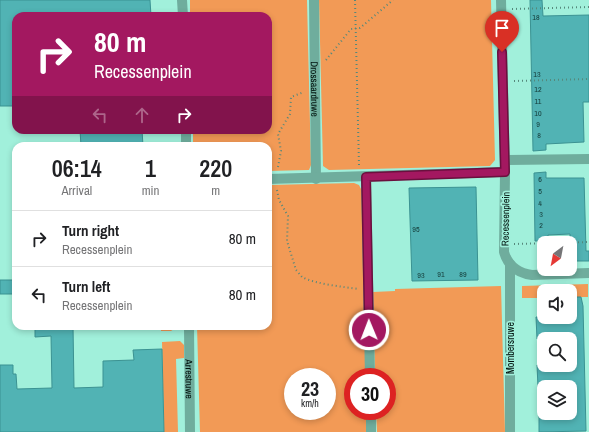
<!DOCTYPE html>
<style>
:root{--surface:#fff;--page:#f2f2f2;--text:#202124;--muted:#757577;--line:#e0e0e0}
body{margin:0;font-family:"Archivo Narrow",sans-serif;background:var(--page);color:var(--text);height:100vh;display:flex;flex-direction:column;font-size:15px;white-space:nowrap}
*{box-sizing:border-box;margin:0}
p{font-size:13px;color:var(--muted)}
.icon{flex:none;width:22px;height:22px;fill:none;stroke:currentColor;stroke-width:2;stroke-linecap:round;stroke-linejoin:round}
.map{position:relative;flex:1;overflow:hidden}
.panel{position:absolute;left:12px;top:142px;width:260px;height:188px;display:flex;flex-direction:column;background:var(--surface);border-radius:12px;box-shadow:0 2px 6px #0003}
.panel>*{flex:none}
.top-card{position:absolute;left:12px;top:12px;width:260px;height:122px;border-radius:12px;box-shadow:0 2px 6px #0003;background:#a31860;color:#fff;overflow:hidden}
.needle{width:26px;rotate:212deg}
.controls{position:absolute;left:537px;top:236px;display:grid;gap:8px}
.controls a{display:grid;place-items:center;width:40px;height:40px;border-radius:8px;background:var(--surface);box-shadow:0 2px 6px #0003;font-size:20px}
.speed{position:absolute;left:284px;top:368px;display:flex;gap:8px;font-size:20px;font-weight:700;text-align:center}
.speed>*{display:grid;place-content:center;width:52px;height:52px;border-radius:50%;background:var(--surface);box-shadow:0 2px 6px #0003;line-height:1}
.speed small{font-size:10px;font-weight:400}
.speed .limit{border:6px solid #d22;background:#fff;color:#111}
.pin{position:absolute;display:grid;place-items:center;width:34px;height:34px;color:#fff;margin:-41px -17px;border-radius:50% 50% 50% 0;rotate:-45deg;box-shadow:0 0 4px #0007}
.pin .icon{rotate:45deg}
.me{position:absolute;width:44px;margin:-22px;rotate:359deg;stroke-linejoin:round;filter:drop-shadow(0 0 3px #0008)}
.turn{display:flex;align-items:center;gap:14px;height:84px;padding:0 16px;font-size:18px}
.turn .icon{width:52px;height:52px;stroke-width:2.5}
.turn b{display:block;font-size:28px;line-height:34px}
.lanes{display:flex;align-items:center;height:38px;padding:0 16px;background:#0003;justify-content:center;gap:20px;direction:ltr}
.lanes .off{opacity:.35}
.eta{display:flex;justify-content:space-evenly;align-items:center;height:68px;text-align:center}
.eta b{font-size:24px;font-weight:600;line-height:28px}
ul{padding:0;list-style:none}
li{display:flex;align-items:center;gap:12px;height:56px;padding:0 16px;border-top:1px solid var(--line)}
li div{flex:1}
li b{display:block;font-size:15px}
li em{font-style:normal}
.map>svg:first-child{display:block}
.green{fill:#f29a56;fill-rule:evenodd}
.building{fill:#51b3b4;stroke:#3b9292}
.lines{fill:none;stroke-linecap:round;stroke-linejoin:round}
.path{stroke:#55887b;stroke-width:2;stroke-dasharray:1 3;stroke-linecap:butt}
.minor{stroke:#6fad9d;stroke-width:10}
.route-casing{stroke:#6a103e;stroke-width:10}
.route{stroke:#a31860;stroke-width:7}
.labels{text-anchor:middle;stroke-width:3.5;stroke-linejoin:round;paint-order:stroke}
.number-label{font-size:8px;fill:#143b38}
.street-label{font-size:10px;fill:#00130e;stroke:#a1f0db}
</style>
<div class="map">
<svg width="589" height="432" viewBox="0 0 589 432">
<rect width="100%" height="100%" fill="#a1f0db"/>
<g class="green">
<polygon points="190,0 307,0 311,165 309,170 268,171 268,146 193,146 193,130 268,130 268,16 190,16"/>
<polygon points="319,0 491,0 495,160 490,166 329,170 323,166"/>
<path d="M 354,183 L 359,185 L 362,191 L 366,377 L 353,377 L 353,411 L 367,411 L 367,432 L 200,432 L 197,326 L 268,326 L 268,185 ZM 293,377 L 327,377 L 327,411 L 293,411 Z"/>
<polygon points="588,284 588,297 570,297 570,291 544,291 544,298 522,298 522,286"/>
<polygon points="501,286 505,432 377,432 376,411 387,411 387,377 375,377 373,292 395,291 395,289"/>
<polygon points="161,326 178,326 171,331 161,331"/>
<polygon points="180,341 184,345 184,358 176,359 178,432 164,432 162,342"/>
</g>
<g class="building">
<polygon points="0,0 150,0 151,16 16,16 16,106 0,106"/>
<polygon points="530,0 542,0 543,16 589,15 589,102 583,102 584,142 546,144 546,150 533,151"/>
<polygon points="80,130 142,130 143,146 81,146"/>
<polygon points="546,172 546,178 584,178 586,251 589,251 589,261 570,261 570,234 548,235 548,241 535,241 534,173"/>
<polygon points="476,187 478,280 412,281 409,188"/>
<rect x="0" y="280" width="16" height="14"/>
<polygon points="570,297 581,297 583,306 586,431 539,432 539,413 570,413 570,387 538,387 537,365 570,365 570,339 537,339 536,317 570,317"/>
<polygon points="35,326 73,326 74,388 103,387 103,361 134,360 133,350 162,349 164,432 0,432 0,365 13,365 13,374 16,374 17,389 52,388 51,336 35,337"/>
</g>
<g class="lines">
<g class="path">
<polyline points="355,0 359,165"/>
<polyline points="512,9 589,7"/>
<polyline points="326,60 351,29 360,28 393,0"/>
<polyline points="514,81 589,79"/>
<polyline points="278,167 281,151 278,134 290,114 291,97 304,92"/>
<path d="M 277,190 L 279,200 L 288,216 L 287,241 L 296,270 C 298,272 300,275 302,277 C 315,284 344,287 359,289"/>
<polyline points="514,244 589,242"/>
</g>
<g class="minor">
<polyline points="182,0 183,16"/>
<path id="s1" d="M 314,0 L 316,179"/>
<path d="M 501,0 L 505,172 L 504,252 C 508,266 518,273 532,275 L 589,273"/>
<polyline points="186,130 186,146"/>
<polyline points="505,160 589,159"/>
<polyline points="366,177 370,377"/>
<polyline points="268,179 505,172"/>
<path id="s2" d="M 189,326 L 190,432"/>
<polyline points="371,411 371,432"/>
<polyline points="510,432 510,264"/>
</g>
</g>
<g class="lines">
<g class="route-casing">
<polyline id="route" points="369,330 366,177 505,172 502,52"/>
</g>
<use href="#route" class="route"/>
</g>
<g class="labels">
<g class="number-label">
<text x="536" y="20">18</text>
<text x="537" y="77">13</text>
<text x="538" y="92">12</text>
<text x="538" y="104">11</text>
<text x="538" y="116">10</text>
<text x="538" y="127">9</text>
<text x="539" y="138">8</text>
<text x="540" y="182">6</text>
<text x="540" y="194">5</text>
<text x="540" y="206">4</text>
<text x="541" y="217">3</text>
<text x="541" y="228">2</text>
<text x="416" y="232">95</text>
<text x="441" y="277">91</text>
<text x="463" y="277">89</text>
<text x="421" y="278">93</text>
</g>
<g class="street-label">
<text dy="4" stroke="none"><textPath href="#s1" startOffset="89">Drossaardruwe</textPath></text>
<text transform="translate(505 219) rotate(-89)" y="4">Recessenplein</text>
<text transform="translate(510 348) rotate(-90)" y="4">Mombersruwe</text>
<text dy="4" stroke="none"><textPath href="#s2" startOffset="53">Arrestruwe</textPath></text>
</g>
</g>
</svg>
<div class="controls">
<a><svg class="needle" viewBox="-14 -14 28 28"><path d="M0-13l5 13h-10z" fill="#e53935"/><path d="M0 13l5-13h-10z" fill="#757577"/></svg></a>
<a><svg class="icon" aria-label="sound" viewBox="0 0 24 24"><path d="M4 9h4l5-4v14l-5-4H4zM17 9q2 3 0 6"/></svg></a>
<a><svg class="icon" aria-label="search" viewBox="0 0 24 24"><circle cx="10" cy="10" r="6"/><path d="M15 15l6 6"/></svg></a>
<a><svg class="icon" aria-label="layers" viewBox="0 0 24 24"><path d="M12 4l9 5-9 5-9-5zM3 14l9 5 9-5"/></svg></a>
</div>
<div class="speed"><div>23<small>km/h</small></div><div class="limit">30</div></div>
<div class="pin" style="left:502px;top:52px;background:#d93025"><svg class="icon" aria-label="arrive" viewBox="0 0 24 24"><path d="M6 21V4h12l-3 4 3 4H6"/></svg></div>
<svg class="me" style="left:369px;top:330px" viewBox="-20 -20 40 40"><circle r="17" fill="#a31860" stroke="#fff" stroke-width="3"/><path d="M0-11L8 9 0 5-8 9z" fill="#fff"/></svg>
<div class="top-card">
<div class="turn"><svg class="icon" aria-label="right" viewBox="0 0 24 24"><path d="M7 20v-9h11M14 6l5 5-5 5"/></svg><div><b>80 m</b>Recessenplein</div></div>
<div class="lanes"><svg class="icon off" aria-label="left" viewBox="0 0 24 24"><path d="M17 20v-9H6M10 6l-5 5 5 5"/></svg><svg class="icon off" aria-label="ahead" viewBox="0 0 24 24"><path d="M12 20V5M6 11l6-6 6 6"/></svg><svg class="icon" aria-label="right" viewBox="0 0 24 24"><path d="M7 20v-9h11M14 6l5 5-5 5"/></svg></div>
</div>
<section class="panel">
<div class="eta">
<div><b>06:14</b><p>Arrival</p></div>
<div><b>1</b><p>min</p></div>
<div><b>220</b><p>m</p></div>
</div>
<ul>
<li><svg class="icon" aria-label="right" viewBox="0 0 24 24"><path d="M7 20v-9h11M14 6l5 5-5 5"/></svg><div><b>Turn right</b><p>Recessenplein</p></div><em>80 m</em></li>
<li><svg class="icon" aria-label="left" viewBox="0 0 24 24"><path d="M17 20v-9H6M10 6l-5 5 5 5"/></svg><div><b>Turn left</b><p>Recessenplein</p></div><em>80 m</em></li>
</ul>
</section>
</div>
